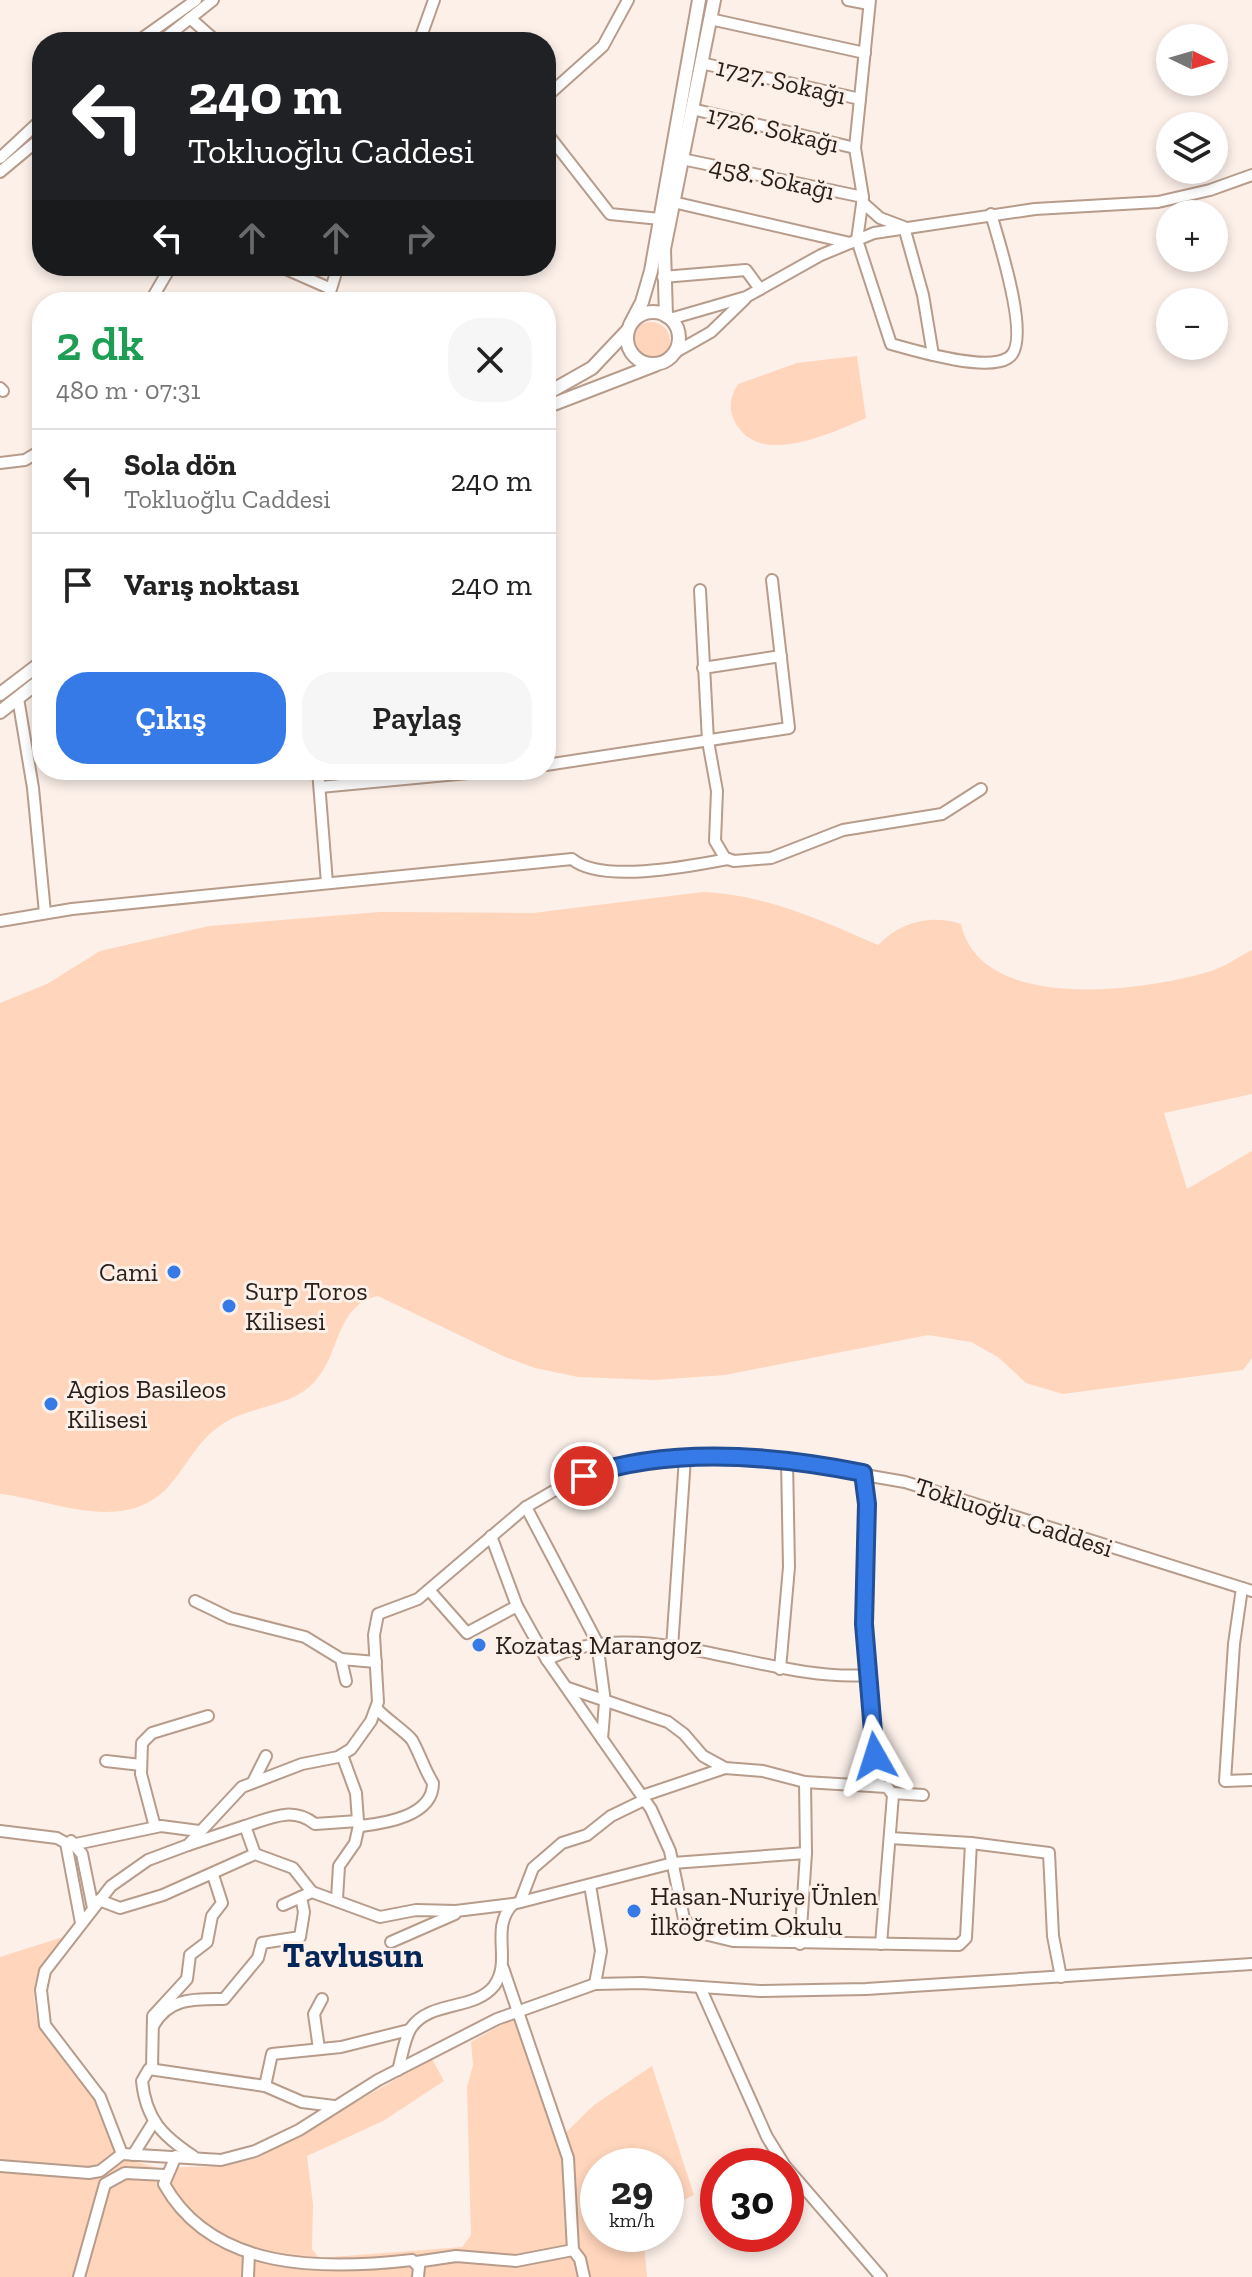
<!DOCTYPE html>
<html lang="tr">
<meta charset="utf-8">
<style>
:root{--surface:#fff;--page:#f6f6f6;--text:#222;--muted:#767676;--line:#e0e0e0;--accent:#357ae7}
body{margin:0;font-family:"Zilla Slab",serif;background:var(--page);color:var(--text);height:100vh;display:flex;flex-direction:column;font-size:30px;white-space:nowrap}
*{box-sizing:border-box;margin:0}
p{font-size:26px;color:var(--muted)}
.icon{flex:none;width:44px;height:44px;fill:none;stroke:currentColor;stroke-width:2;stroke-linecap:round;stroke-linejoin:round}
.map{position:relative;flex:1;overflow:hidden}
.details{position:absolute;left:32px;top:292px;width:524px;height:488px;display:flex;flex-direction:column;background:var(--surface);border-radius:32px;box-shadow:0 4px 12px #0003}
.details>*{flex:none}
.guide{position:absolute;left:32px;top:32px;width:524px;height:244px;border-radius:32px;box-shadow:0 4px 12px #0003;background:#202124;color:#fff;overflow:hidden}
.needle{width:52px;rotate:95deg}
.controls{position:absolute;left:1156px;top:24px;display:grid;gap:16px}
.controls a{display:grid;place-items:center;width:72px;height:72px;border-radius:50%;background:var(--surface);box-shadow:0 4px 12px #0003;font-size:40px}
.speed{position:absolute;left:580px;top:2148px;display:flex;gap:16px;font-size:40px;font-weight:700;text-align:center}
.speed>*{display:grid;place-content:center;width:104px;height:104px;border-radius:50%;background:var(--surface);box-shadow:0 4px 12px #0003;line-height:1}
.speed small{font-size:20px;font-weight:400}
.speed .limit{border:12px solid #d22;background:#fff;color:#111}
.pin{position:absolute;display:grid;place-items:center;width:68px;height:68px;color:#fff;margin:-34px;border:4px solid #fff;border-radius:50%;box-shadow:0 2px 8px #0007}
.me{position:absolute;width:88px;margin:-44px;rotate:354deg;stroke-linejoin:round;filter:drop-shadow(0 0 6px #0008)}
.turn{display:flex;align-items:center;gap:28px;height:168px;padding:0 24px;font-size:36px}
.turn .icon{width:104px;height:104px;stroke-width:2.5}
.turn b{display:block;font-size:56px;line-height:68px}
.lanes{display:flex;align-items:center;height:76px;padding:0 24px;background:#0003;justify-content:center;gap:40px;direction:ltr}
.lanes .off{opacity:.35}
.round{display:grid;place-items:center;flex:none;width:84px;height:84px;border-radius:32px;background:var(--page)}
.summary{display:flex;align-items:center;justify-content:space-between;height:136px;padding:0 24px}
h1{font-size:48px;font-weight:600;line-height:60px;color:#1e9e55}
.action{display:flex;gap:16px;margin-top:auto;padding:16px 24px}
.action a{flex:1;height:92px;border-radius:32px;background:var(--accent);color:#fff;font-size:32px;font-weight:600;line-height:92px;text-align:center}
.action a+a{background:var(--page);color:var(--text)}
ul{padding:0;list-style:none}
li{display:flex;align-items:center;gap:24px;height:104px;padding:0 24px;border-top:2px solid var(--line)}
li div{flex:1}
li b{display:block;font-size:30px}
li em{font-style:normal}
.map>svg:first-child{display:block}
.green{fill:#ffd5bc}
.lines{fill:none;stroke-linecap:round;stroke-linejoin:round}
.minor-casing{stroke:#b79c8b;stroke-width:14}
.major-casing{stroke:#b79c8b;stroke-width:16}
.minor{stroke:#fff;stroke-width:10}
.major{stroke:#fff;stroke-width:12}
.route-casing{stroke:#224f96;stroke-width:20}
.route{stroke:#357ae7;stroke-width:14}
.poi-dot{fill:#357ae7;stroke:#fcf0e9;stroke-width:3}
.labels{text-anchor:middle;stroke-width:6;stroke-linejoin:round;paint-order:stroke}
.street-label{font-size:26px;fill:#291f19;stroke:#fcf0e9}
.poi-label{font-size:26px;fill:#291f19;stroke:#fcf0e9;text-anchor:start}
.district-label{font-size:34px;font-weight:bold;fill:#052659;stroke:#fcf0e9}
</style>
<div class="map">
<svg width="1252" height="2277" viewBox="0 0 1252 2277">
<rect width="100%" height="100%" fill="#fcf0e9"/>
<g class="green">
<circle cx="651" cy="341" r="19"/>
<path d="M 857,356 L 866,418 C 833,432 757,470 734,420 C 728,408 731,395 738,384 L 797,363 Z"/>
<path d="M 703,892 C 767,895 821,920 878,945 C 901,922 929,914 961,924 C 981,1014 1143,991 1208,972 C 1223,968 1238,957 1252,950 L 1252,1094 L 1164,1113 L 1187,1189 L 1252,1151 L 1252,1358 L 1243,1370 L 1063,1394 L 1026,1383 L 998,1357 L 971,1342 L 928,1335 L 725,1375 L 655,1380 L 578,1377 L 535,1368 L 505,1357 L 378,1296 C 335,1306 341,1352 316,1380 C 294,1407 253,1405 224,1423 C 197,1440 188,1465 168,1487 C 123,1535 54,1500 0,1494 L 0,1003 L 47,984 L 100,951 L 209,926 L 380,912 L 533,913 Z"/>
<polygon points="63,1937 38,1971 34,1996 37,2019 96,2100 116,2156 158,2168 220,2166 257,2158 432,2059 444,2081 383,2121 307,2156 313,2204 312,2249 319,2258 462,2247 471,2235 467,2087 473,2065 471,2042 516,2017 557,2141 594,2105 652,2066 694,2195 666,2208 666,2166 598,2166 598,2234 643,2234 647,2277 0,2277 0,1957"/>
</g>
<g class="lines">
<g class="minor-casing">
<g id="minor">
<polyline points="848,0 869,4"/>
<path d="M 870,0 L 855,148 L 863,197 L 857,240 L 891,344 C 916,351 986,372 1008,358 C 1033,344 998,239 991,214"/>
<polyline points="190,18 217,42"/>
<polyline points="710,19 865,53"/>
<polyline points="137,42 196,0"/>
<polyline points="160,42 213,0"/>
<polyline points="419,42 434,0"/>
<polyline points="701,63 860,99"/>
<polyline points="546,97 603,46 628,0"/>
<polyline points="692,109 855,148"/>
<polyline points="546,132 610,214 660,219"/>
<polyline points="0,158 42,119"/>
<polyline points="682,159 863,197"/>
<polyline points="0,172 42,137"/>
<polyline points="673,202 850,243"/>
<polyline points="862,202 880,218 904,227 923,295 933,355"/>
<polyline points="279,266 329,288"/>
<polyline points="663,277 746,270 760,289"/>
<polyline points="150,302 171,266"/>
<polyline points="327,302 338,266"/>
<polyline points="670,319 746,297 821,255 874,233 1035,209 1158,202 1210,190 1252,175"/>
<polyline points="674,353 711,332 745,299"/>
<polyline points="0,388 3,391"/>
<polyline points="0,463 25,460 42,450"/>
<polyline points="700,590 708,741 717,791 715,841 725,858 734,861 771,858 843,830 942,814 981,789"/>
<polyline points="703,668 781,656"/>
<polyline points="18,698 33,788 45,913"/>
<polyline points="546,765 789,728 772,580"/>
<polyline points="318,770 327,883"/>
<polyline points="320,787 500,770"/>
<path d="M 0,921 L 72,909 L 572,859 C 601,884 691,866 728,859"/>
<path d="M 863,1473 C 870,1516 862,1558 863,1601 C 864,1662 872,1723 879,1784"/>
<polyline points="526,1507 597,1642 605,1702 602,1739"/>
<polyline points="491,1536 517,1606 547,1660 651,1809 670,1851 684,1919 691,1926 704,1934 733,1941 959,1945 966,1938 971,1843"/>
<polyline points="1242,1588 1234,1644 1225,1781 1252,1780"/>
<polyline points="429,1590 467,1633 517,1606"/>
<polyline points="195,1601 230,1618 305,1637 341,1659 346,1681"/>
<polyline points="672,1648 685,1458"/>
<polyline points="341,1659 376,1662"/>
<path d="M 547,1660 C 637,1610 768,1683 867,1675"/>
<polyline points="780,1669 789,1567 787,1461"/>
<polyline points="568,1688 668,1722 684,1734 703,1756 725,1768 763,1771 805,1782 887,1787 893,1795 881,1944"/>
<polyline points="342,1755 356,1793 358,1821"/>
<polyline points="106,1761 141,1765"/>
<polyline points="254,1780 266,1756"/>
<polyline points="893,1793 923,1795"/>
<polyline points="642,1796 725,1768"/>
<path d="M 245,1826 C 271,1818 292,1806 315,1824 L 358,1821 L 361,1826 C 386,1823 433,1816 433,1783 C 424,1769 420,1754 412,1740 C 406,1732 386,1719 377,1709"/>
<polyline points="155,1827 141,1774 142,1743 152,1733 208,1716"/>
<polyline points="0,1831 57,1838 66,1843 81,1923"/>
<polyline points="890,1838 971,1843 1049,1853 1053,1936 1061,1977"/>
<polyline points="71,1841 82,1854 93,1908"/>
<polyline points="76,1844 161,1826 199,1831"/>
<polyline points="188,1845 245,1826 255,1854"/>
<polyline points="590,1885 601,1951 595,1984"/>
<polyline points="337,1899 339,1866 355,1843 359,1825"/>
<polyline points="99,1900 120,1908 163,1895 255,1854 293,1868 312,1892"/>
<polyline points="520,1902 533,1868 562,1843 587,1835 611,1816 644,1800"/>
<polyline points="283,1905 312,1892 380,1917 416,1910 456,1911 513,1904"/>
<polyline points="391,1942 455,1914"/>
<polyline points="800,1944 806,1853 805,1782"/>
<polyline points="503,1968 568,2158 573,2250 580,2259 584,2277"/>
<polyline points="700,1987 767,2137 785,2166"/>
<path d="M 153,2026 C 169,1997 195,1999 224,1999 L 258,1958 L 262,1943 L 300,1937 L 304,1912 L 301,1897"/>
<polyline points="319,2049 314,2014 322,1999"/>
<polyline points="152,2069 153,2016 187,1979 190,1955 207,1942 212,1916 222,1903 213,1875"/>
<path d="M 398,2070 C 402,2057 404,2039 411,2028 C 430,2000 474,2011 494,1986 C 513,1960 489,1929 513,1904 L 673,1863 L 806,1853"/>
<polyline points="265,2086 272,2054 341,2047 409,2030"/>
<polyline points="122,2154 100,2097 45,2025 41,1990 45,1971 111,1886 148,1860 188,1845 242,1787 302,1764 338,1757 351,1749 371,1721 378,1702 374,1635 378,1614 418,1599 526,1507 569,1482 624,1465 702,1458 790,1462 905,1482 1252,1591"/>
<polyline points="122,2154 221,2160 255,2151 299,2130 378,2080 497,2019 595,1984 642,1983 760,1991 866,1989 1252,1964"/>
<polyline points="133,2155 153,2123"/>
<path d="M 176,2156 L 164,2184 C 213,2272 325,2270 412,2260 L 419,2267 L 418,2277"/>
<path d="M 193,2156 C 163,2136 146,2120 142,2081 L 149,2069 L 265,2086 L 302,2102 L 334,2106"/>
<polyline points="0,2166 89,2173 100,2171 122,2154"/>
<polyline points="786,2167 881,2277"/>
<polyline points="416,2262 456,2256 516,2261 573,2250"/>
<polyline points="79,2277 105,2184 125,2173 165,2175"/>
<polyline points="248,2277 249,2253"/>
</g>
</g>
<g class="major-casing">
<g id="major">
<circle cx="653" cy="338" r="26"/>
<polyline points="666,316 664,249 714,0"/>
<polyline points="630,325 642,302 651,271 699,0"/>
<polyline points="546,394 592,368 627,331"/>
<polyline points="546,407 655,365"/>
<polyline points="0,694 42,662"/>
<polyline points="0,712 42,679"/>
</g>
</g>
<use href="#minor" class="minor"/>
<use href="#major" class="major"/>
</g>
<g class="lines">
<g class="route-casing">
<path id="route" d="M 584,1476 C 671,1446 774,1455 863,1473 L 867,1504 L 864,1624 L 875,1756"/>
</g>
<use href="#route" class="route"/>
</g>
<g class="poi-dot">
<circle cx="174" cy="1272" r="8"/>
<circle cx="229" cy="1306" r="8"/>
<circle cx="51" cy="1404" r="8"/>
<circle cx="479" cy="1645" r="8"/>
<circle cx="634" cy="1911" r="8"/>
</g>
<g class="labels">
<g class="street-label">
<text transform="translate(781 81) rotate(13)" y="9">1727. Sokağı</text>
<text transform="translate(773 129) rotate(13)" y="9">1726. Sokağı</text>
<text transform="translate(772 178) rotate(12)" y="9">458. Sokağı</text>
<text transform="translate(1014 1517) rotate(18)" y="9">Tokluoğlu Caddesi</text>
</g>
<g class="poi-label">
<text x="158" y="1281" text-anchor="end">Cami</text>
<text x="245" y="1300">Surp Toros<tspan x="245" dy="30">Kilisesi</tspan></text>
<text x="67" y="1398">Agios Basileos<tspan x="67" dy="30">Kilisesi</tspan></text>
<text x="495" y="1654">Kozataş Marangoz</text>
<text x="650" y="1905">Hasan-Nuriye Ünlen<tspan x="650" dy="30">İlköğretim Okulu</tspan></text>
</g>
<g class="district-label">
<text x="353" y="1967">Tavlusun</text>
</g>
</g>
</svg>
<div class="controls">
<a><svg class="needle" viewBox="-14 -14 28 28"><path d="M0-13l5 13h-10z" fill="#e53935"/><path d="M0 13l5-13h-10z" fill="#767676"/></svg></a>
<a><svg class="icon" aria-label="layers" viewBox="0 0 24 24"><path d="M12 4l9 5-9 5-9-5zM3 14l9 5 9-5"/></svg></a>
<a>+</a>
<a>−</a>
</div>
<div class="speed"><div>29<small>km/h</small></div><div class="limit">30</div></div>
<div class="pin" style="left:584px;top:1476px;background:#d93025"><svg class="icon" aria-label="arrive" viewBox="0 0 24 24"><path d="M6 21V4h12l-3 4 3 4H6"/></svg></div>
<svg class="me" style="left:875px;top:1756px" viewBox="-20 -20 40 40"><path d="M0-17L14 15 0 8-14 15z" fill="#357ae7" stroke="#fff" stroke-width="4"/></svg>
<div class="guide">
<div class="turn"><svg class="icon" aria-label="left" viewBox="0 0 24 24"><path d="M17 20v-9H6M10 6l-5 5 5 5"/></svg><div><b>240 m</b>Tokluoğlu Caddesi</div></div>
<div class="lanes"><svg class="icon" aria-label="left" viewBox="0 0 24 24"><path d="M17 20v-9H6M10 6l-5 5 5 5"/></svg><svg class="icon off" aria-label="ahead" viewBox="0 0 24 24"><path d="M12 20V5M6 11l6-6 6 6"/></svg><svg class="icon off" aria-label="ahead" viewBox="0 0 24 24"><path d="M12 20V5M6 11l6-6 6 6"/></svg><svg class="icon off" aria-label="right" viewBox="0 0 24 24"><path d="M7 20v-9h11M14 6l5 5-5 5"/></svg></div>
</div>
<section class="details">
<div class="summary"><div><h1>2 dk</h1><p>480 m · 07:31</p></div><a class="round"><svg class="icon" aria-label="close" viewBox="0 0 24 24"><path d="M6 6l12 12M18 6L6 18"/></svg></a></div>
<ul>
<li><svg class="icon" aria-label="left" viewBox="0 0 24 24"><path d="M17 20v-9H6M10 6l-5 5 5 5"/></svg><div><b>Sola dön</b><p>Tokluoğlu Caddesi</p></div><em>240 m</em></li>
<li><svg class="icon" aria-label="arrive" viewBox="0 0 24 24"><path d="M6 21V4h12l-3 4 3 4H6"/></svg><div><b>Varış noktası</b></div><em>240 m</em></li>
</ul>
<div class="action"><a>Çıkış</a><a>Paylaş</a></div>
</section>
</div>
